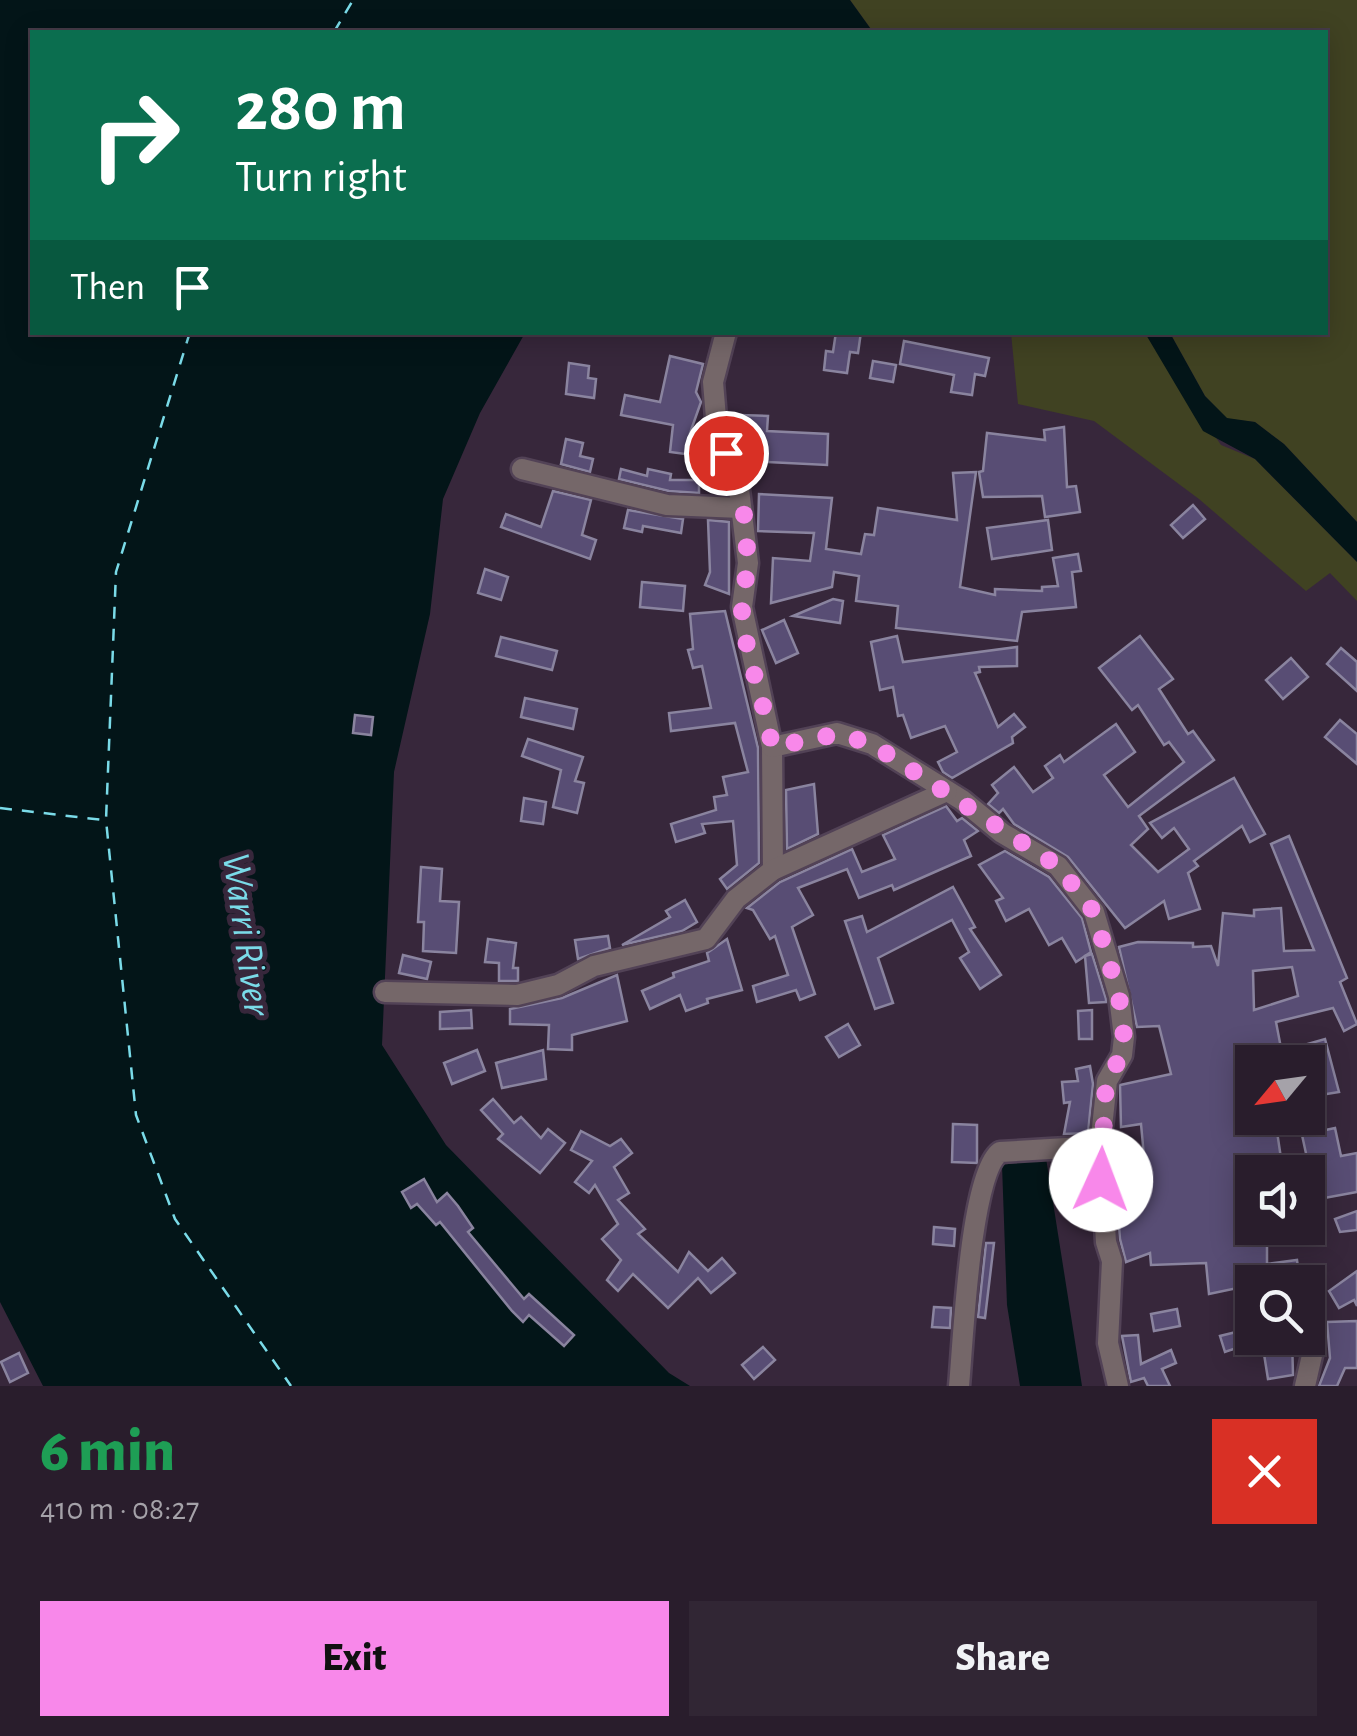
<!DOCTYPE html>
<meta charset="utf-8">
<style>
:root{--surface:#291d2c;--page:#312634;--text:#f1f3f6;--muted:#a5a2a9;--line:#453b48;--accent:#f888ea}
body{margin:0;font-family:"Alegreya Sans",sans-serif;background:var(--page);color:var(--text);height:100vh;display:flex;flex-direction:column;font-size:38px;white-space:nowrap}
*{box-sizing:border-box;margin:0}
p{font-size:32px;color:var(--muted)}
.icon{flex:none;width:55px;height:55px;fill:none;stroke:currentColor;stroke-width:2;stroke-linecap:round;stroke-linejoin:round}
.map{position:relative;height:1386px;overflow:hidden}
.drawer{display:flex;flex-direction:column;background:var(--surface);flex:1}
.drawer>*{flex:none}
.top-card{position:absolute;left:30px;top:30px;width:1298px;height:305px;border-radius:0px;box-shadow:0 5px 25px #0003,0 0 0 2px var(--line);background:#0b6e4f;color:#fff;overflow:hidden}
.needle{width:65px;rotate:241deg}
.fabs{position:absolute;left:1235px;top:1045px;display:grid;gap:20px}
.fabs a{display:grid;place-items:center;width:90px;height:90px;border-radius:0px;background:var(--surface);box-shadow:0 5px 25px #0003,0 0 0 2px var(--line);font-size:50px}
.pin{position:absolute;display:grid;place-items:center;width:85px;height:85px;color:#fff;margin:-42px;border:5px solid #fff;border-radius:50%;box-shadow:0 2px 10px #0007}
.me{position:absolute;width:110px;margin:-55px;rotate:2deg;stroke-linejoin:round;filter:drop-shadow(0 0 8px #0008)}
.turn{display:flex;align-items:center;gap:35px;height:210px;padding:0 40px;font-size:45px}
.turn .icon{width:130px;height:130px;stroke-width:2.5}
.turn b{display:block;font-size:70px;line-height:85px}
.then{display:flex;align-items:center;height:95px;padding:0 40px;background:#0003;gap:20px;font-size:38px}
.round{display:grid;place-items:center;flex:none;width:105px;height:105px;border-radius:0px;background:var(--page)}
.overview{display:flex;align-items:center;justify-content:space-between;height:170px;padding:0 40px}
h1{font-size:60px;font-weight:800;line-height:75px;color:#1e9e55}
.action{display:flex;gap:20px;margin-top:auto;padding:20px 40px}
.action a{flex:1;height:115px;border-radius:0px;background:var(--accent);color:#111;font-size:40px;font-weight:800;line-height:115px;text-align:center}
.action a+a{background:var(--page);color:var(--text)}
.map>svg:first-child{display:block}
.green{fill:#404222}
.water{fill:#031518}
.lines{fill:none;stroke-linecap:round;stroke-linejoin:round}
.ferry{stroke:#7adbe8;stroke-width:2.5;stroke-dasharray:12 10;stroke-linecap:butt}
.building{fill:#584d74;stroke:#8a849f;stroke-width:2.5;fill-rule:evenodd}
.minor-casing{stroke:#524256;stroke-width:25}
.minor{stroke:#756769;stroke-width:20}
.route{stroke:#f888ea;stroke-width:18;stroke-dasharray:0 32.4}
.labels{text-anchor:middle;stroke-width:10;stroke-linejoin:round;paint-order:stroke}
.water-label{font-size:40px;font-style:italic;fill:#7adbe8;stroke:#37273b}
</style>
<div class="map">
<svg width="1357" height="1386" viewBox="0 0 1357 1386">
<rect width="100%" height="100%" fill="#37273b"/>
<g class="green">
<polygon points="850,0 1357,0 1357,522 1284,444 1255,422 1227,419 1205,396 1170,333 1325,332 1325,32 873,32"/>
<polygon points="1011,333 1145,333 1221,445 1255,459 1357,562 1357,601 1330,573 1306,591 1199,499 1094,421 1018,404"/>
</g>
<g class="water">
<polygon points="0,0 850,0 873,32 765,32 750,28 735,32 32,32 32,332 525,333 480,413 443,499 430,614 394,772 382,1045 446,1145 669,1373 690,1386 43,1386 0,1302"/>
<polygon points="1145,333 1170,333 1205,396 1227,418 1255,422 1284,444 1357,522 1357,562 1255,459 1203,431"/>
<polygon points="1046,1158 1082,1386 1020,1386 1007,1305 1002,1165"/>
</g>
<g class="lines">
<g class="ferry">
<polyline points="334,32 353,0"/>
<polyline points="190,332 116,572 106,820 136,1115 175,1219 291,1386"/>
<polyline points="0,808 103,820"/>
</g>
</g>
<g class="building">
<polygon points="836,332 861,332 858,353 850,352 847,373 824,370 826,351 833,352"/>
<polygon points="904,341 989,358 985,376 975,374 972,395 951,392 954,375 900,364"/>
<polygon points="670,356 703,364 696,392 701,402 690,433 704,434 708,457 670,452 673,425 621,415 625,395 660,402"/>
<polygon points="873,361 896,365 893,382 870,378"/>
<polygon points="569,363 589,366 588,378 596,379 594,398 566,394"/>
<polygon points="739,415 768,416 767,431 828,434 827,465 746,461 738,446"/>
<polygon points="1064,427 1067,487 1076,486 1080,512 1045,517 1042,496 983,497 979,472 983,471 987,433 1045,440 1044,430"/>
<polygon points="566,439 583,443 580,456 593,459 590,472 561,464"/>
<polygon points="621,469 647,476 648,469 671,474 670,480 699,480 699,493 669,491 619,479"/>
<polygon points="976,472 960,587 995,595 995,589 1042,591 1042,587 1058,586 1053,558 1078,554 1081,571 1072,572 1076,607 1022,612 1017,641 896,628 898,606 856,601 859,576 834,572 832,587 771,603 773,558 810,561 814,533 758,531 759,494 832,498 826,549 861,554 865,534 874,535 878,508 957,520 953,473"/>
<polygon points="553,491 591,500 582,535 596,540 590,559 501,527 506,514 541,527"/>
<polygon points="1193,505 1205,519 1183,538 1171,525"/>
<polygon points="628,510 683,519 681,533 643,526 642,532 624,528"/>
<polygon points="708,520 729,522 729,594 705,585 710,572"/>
<polygon points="1048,520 1052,550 992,559 987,528"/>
<polygon points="485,569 508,577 501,600 478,593"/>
<polygon points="642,582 685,586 683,611 640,607"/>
<polygon points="833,599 843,601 840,623 793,616"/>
<polygon points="725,611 758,748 759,863 727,889 720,879 737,865 733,821 702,824 705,833 676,842 671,824 716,810 714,797 727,795 723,777 748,772 735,723 671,731 669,713 711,708 702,666 693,668 688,650 693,649 690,614"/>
<polygon points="784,620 798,653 776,663 762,630"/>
<polygon points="897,636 903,662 1017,647 1017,666 979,667 980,672 975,673 998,727 1014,714 1025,727 1012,737 1013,743 952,778 943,772 938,762 957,752 945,726 911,738 903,715 898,716 893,687 880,690 871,642"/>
<polygon points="1140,636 1173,679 1159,689 1188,734 1193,731 1214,760 1139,816 1148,829 1131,845 1158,872 1189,849 1174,828 1162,838 1150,823 1234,778 1265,834 1250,842 1242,826 1194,861 1198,866 1188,873 1200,909 1169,919 1164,901 1125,928 1068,857 1014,824 1003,809 999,813 988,804 998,793 992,785 1014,767 1033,792 1053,778 1045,766 1060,755 1064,762 1116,724 1135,752 1104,775 1128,807 1184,762 1169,742 1164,745 1138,705 1132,710 1099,668"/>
<polygon points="501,637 557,651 552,670 496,656"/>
<polygon points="1341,648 1357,662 1357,691 1327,664"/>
<polygon points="1291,658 1308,677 1283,699 1266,680"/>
<polygon points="525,698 577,709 573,729 521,717"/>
<polygon points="355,715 373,717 371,735 353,733"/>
<polygon points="1340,720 1357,734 1357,764 1325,737"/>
<polygon points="528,739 583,757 575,781 584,783 577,813 553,807 561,770 522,756"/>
<polygon points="814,784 818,834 787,849 786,790"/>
<polygon points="524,798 546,802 543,824 521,821"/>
<polygon points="946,806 957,821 962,818 978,831 964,840 971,856 894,890 892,885 859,898 847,869 798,888 813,915 792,927 815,994 800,1000 796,990 757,1002 753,986 788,975 775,936 770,939 753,910 747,908 780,882 852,849 862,872 895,859 883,835"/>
<path d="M 1289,836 L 1347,978 L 1340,982 L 1357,1024 L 1344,1031 L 1333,1008 L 1276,1022 L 1281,1048 L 1252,1054 L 1252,1118 L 1275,1118 L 1282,1165 L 1307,1158 L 1302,1135 L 1335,1128 L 1341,1156 L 1357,1153 L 1357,1192 L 1308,1201 L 1308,1172 L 1252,1172 L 1252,1228 L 1302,1228 L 1303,1236 L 1267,1240 L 1267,1264 L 1297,1260 L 1299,1275 L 1209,1294 L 1206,1263 L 1151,1265 L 1150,1253 L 1126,1262 L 1120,1239 L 1116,1185 L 1121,1191 L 1147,1189 L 1141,1124 L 1121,1127 L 1120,1085 L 1171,1074 L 1159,1026 L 1137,1027 L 1119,947 L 1138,942 L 1193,943 L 1193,947 L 1211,946 L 1218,966 L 1223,913 L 1254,916 L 1254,910 L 1281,908 L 1284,951 L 1314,950 L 1271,844 ZM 1292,967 L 1298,996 L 1254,1010 L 1253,971 Z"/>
<polygon points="1005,851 1049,877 1082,918 1091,952 1076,962 1062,938 1049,945 1029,909 1006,921 996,901 1003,898 979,865"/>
<polygon points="421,867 442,869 440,901 459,902 456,953 423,951 424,922 418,922"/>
<polygon points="953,887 975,927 970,929 1001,975 980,989 960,958 969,952 952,920 878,958 893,1003 875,1009 845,921 862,916 867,932"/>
<polygon points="685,900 697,922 682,931 622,945 670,917 666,911"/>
<polygon points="608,936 610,948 578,959 575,940"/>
<polygon points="488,939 516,943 513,968 518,968 518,981 499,981 499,963 485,962"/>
<polygon points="727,939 742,990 707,999 708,1003 686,1011 680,995 650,1009 642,991 674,977 673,973 709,961 707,953"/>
<polygon points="1092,954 1106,999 1106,1002 1089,1003 1085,956"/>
<polygon points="403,955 431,962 427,979 399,973"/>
<polygon points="617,975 627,1021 572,1035 572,1050 548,1049 549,1025 510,1024 510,1009 562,998"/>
<polygon points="471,1010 472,1028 440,1029 440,1012"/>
<polygon points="1092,1010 1092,1039 1079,1039 1078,1011"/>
<polygon points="848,1024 860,1045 839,1057 826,1037"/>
<polygon points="1325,1039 1339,1092 1308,1097 1308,1062 1297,1062 1293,1048"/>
<polygon points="477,1050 485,1071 452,1084 444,1063"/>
<polygon points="543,1050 546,1079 502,1088 496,1063"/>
<polygon points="1090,1066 1093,1084 1088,1133 1064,1134 1070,1102 1064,1103 1062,1082 1078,1081 1076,1069"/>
<polygon points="493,1099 514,1123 521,1117 541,1138 548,1129 565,1143 540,1173 498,1139 503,1134 481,1110"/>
<polygon points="953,1124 977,1125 977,1163 952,1162"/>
<polygon points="581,1131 610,1146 621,1139 632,1153 614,1167 629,1193 618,1200 645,1229 638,1234 678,1272 689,1252 708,1271 722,1258 735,1273 711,1293 698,1278 668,1308 633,1274 618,1291 607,1280 621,1260 602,1239 618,1224 595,1185 589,1193 575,1182 592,1161 571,1150"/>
<polygon points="424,1179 437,1202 447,1193 458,1206 473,1228 468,1232 524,1299 529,1294 574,1335 564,1346 529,1315 523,1322 512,1311 440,1222 436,1225 417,1204 411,1208 402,1192"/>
<polygon points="1357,1211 1357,1230 1340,1232 1335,1219"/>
<polygon points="934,1227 955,1229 954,1246 933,1244"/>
<polygon points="986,1243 994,1243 985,1318 978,1317"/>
<polygon points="1357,1271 1357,1306 1354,1300 1339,1308 1329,1291"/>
<polygon points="934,1307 951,1308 950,1328 932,1327"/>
<polygon points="1177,1309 1180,1326 1154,1331 1151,1314"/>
<polygon points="1357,1321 1357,1368 1345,1368 1337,1386 1319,1386 1330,1358 1327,1322"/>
<polygon points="1252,1328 1252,1338 1292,1338 1293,1375 1268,1379 1264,1354 1252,1355 1251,1343 1225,1352 1220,1336"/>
<polygon points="1138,1335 1141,1364 1171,1350 1176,1363 1162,1369 1170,1386 1148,1386 1144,1378 1131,1382 1122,1336"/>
<polygon points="763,1347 775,1360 754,1379 742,1365"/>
<polygon points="19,1353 28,1373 10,1382 1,1362"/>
</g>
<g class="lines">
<g class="minor-casing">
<g id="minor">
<polyline points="726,332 713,382 716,418 718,438 737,473 748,563 742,607 772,747 773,870"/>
<polyline points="522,469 667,505 741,508"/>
<polyline points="772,747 837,733 872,744 962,800 1002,833 1058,866 1094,912 1119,996 1124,1037 1122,1055 1107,1081 1100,1146 1106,1242 1112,1261 1108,1343 1118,1386"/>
<polyline points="385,992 517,995 558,985 594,966 706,939 736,899 773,870 947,791"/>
<path d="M 959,1386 C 963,1344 970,1173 1000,1152 L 1100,1146"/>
<polyline points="1305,1386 1313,1351 1313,1279"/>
</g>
</g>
<use href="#minor" class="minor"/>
</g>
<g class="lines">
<path class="route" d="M 726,453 C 742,472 748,539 747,565 C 747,580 741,596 742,611 C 745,657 765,701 772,747 L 838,734 L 872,744 L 1058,866 L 1094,912 L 1119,996 L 1124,1037 L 1122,1055 L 1106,1081 L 1101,1180"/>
</g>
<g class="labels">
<g class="water-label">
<text transform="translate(248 934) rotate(82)" y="14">Warri River</text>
</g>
</g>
</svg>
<div class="fabs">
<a><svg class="needle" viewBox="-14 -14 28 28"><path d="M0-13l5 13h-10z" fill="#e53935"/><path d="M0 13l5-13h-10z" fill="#a5a2a9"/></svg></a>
<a><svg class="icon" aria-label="sound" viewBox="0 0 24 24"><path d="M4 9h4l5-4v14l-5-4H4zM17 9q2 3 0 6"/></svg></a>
<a><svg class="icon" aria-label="search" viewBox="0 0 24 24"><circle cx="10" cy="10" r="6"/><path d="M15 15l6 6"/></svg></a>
</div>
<div class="pin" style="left:726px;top:453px;background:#d93025"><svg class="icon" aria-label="arrive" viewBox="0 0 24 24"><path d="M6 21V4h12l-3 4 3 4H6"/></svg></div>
<svg class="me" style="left:1101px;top:1180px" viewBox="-20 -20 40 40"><circle r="19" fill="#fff"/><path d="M0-13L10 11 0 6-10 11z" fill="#f888ea"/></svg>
<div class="top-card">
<div class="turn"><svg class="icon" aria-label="right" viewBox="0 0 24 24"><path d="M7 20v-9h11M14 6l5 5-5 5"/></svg><div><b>280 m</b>Turn right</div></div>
<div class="then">Then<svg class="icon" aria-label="arrive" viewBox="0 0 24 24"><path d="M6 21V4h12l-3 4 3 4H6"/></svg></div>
</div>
</div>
<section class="drawer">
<div class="overview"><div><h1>6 min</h1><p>410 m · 08:27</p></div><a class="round" style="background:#d93025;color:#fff"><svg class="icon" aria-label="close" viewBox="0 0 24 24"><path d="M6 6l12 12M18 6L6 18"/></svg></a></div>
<div class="action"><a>Exit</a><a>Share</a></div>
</section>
